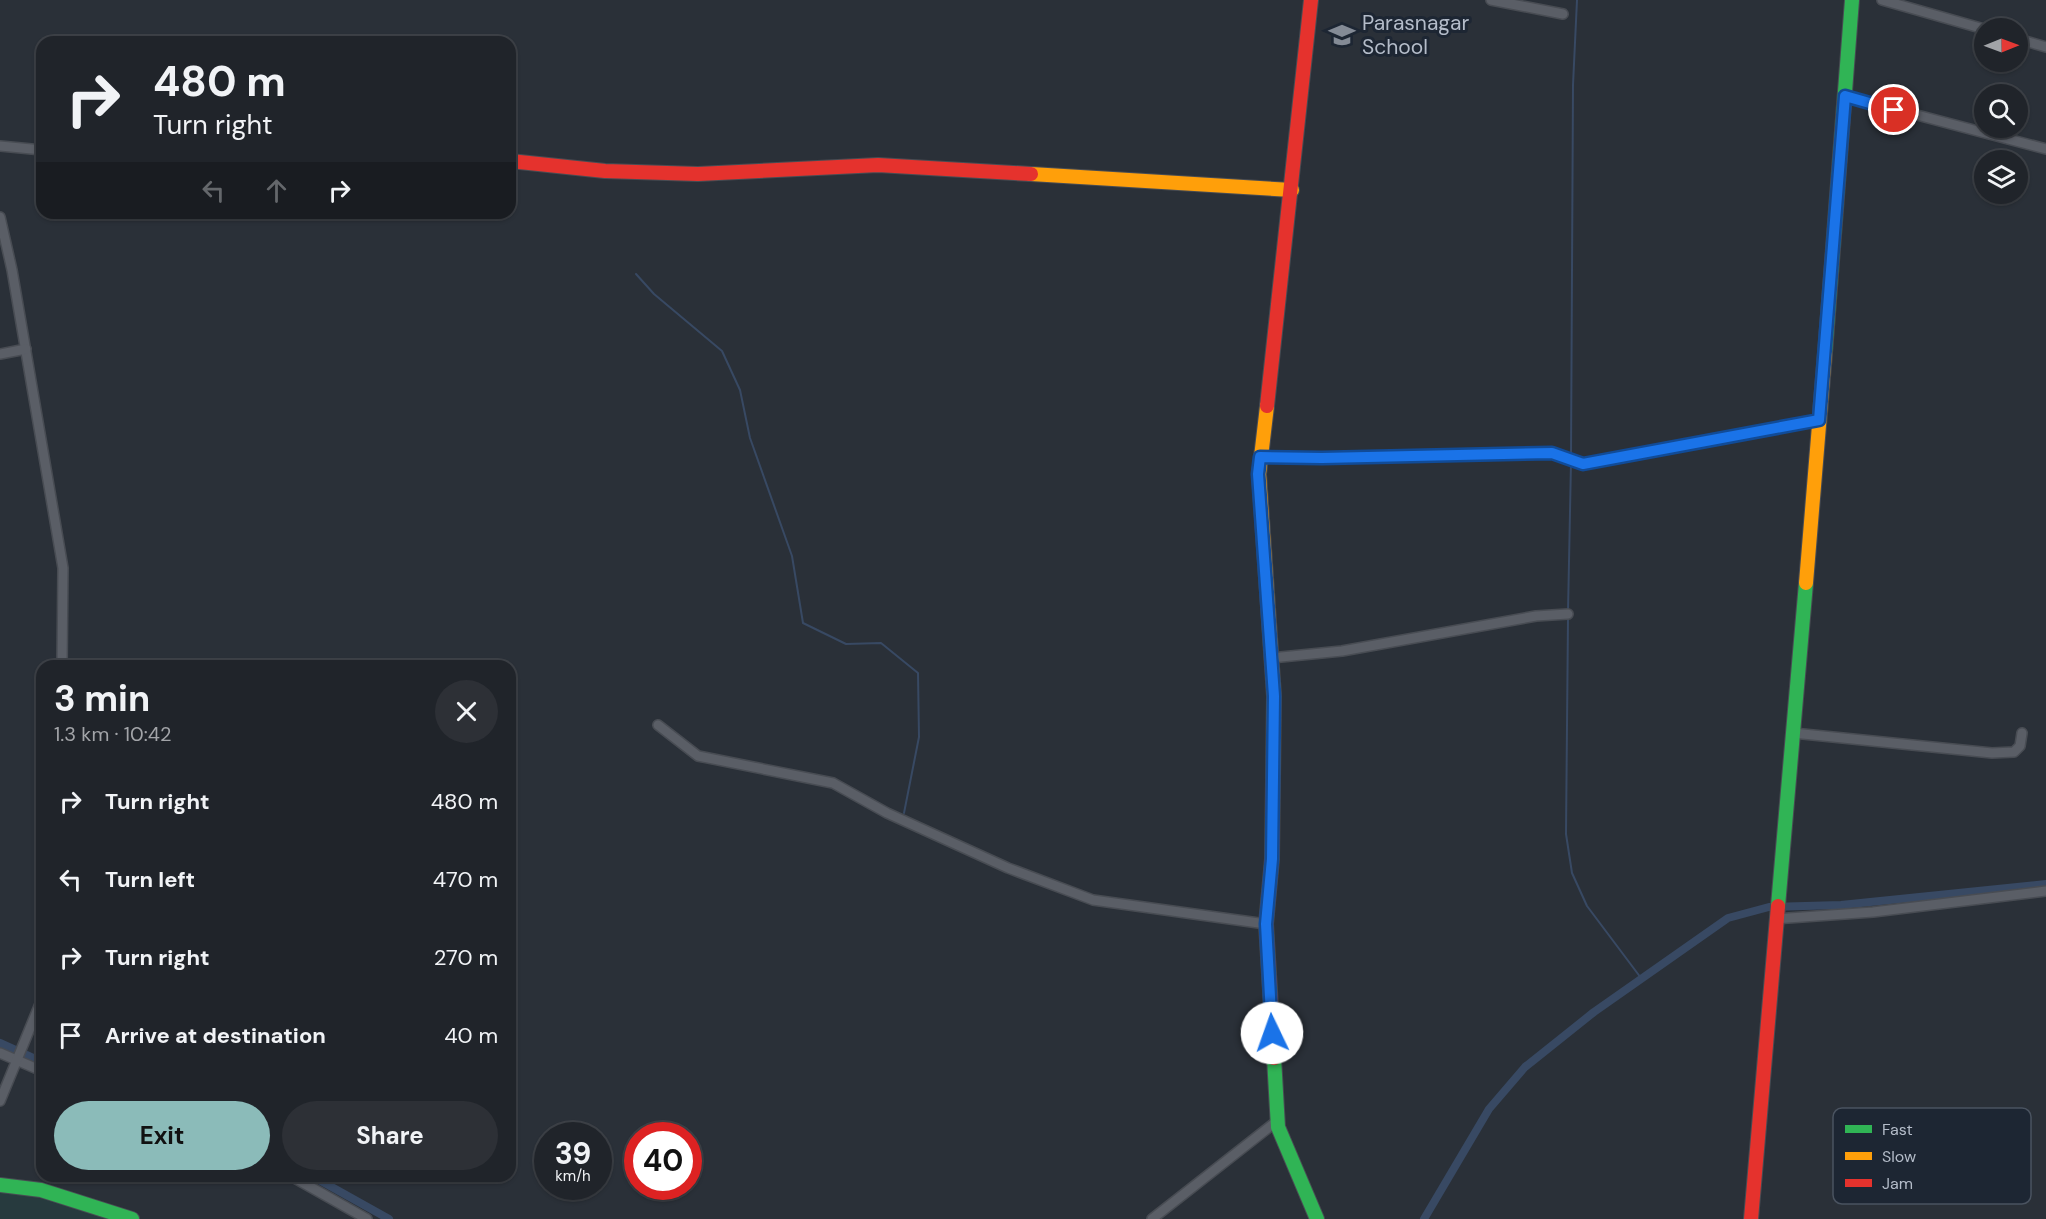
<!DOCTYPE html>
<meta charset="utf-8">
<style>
:root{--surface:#20242a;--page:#2d3036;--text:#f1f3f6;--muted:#a2a4a8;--line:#3d4147;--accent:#8bbbb9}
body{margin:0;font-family:"DM Sans",sans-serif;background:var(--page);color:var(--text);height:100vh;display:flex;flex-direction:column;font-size:22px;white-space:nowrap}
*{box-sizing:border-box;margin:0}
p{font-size:20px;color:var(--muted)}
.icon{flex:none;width:33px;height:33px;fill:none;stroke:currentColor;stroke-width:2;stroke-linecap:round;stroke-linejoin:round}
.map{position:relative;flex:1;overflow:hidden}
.drawer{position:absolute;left:36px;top:660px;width:480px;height:522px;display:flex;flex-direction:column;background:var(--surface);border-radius:18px;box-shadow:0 2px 4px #0004,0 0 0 2px var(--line)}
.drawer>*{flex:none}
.guide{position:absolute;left:36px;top:36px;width:480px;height:183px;border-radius:18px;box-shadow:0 2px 4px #0004,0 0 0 2px var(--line);background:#20242a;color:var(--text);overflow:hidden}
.needle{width:39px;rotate:89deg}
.buttons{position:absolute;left:1974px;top:18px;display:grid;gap:12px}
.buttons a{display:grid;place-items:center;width:54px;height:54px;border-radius:50%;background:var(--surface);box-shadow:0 2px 4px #0004,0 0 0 2px var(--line);font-size:30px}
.speed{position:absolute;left:534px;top:1122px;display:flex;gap:12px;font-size:30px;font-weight:700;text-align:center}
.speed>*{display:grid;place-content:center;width:78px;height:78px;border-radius:50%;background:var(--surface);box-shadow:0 2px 4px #0004,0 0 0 2px var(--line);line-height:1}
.speed small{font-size:15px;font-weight:400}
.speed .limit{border:9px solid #d22;background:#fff;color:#111}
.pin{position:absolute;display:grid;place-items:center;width:51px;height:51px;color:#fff;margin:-26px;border:3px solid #fff;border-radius:50%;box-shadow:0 2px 6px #0007}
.me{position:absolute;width:66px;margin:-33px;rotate:357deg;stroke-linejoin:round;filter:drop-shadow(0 0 4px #0008)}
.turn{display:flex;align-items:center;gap:21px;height:126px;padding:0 18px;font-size:27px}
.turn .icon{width:78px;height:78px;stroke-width:2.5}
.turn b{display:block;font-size:42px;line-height:51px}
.lanes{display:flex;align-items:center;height:57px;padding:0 18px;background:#0003;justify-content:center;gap:30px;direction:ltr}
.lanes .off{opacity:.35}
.round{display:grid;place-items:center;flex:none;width:63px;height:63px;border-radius:32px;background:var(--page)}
.head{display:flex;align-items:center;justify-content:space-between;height:102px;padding:0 18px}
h1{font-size:36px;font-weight:700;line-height:45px}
.action{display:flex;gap:12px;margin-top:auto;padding:12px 18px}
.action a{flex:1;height:69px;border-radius:36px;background:var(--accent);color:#111;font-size:24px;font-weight:700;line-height:69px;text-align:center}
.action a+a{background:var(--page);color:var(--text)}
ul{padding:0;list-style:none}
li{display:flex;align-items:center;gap:18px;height:78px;padding:0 18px}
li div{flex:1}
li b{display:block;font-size:22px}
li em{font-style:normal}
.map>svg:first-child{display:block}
.green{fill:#273a3e}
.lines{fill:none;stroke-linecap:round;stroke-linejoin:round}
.stream{stroke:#384963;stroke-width:2}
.canal{stroke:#384963;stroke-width:8}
.street-casing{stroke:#484c53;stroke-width:12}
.fast-casing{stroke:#484c53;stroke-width:16}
.slow-casing{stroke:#484c53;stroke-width:16}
.jam-casing{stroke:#484c53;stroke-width:16}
.street{stroke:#5a5e66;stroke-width:9}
.fast{stroke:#30b455;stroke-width:14}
.slow{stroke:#ff9f0a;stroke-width:14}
.jam{stroke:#e5322d;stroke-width:14}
.route-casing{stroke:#114b97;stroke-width:15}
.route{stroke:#1a73e8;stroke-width:10}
.labels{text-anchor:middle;stroke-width:6;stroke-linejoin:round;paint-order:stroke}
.poi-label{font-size:21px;fill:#b4bcc9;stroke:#1d2633;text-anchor:start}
.key{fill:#1d2633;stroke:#4a5360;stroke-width:1.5}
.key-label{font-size:16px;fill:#b4bcc9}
</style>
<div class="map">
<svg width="2046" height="1219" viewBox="0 0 2046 1219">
<rect width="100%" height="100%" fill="#2a3038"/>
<polygon class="green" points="0,1185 117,1219 0,1219"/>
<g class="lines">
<g class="stream">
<polyline points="636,274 654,294 722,351 740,390 750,438 792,556 803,623 846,644 881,643 918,673 919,737 904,813"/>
<polyline points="1571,456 1573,85 1577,0"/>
<polyline points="1568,612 1571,462"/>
<polyline points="1568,618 1566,834 1572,873 1587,906 1641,978"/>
</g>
<g class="canal">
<polyline points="0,1043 42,1062"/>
<polyline points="312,1176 389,1219"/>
<polyline points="1424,1219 1489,1109 1525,1067 1594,1012 1728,918 1769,907 1841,905 2046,884"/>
</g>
<g class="street-casing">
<g id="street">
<polyline points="1491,0 1563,14"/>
<polyline points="1882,0 1984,29"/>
<polyline points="2018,39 2046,47"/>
<polyline points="1845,96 2046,149"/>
<polyline points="0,146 42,150"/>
<polyline points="0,217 12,270 63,568 62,666"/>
<polyline points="0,354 26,349"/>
<polyline points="1260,457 1322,458 1552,453 1583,464 1819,420"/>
<polyline points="1271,658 1342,651 1536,616 1568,614"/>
<polyline points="658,725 698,756 833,783 887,813 1008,868 1093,900 1266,924"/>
<polyline points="1793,733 1992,753 2014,752 2020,746 2022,733"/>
<polyline points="1776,919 1873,912 2046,891"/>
<polyline points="0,1053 42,1071"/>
<polyline points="0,1101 42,999"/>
<polyline points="291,1176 367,1219"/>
<polyline points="1152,1219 1277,1121"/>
</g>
</g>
<g class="fast-casing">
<g id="fast">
<polyline points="1825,353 1852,0"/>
<polyline points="1778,906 1806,583"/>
<polyline points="1274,1058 1278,1127 1317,1219"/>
<polyline points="0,1185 41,1190 132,1219"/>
</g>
</g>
<g class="slow-casing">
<g id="slow">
<polyline points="1031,174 1292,190"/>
<polyline points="1267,406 1259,474 1274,696 1273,779"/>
<polyline points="1806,583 1825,353"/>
</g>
</g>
<g class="jam-casing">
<g id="jam">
<polyline points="510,161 605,171 698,174 878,165 1031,174"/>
<polyline points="1267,406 1311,0"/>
<polyline points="1273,779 1272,859 1266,924 1274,1058"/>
<polyline points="1751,1219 1778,906"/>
</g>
</g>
<use href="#street" class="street"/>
<use href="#fast" class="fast"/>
<use href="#slow" class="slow"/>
<use href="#jam" class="jam"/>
</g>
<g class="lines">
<g class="route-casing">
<polyline id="route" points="1272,1033 1266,924 1272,859 1274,696 1258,474 1260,457 1322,458 1552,453 1583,464 1819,420 1845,96 1894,110"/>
</g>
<use href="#route" class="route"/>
</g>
<defs>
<g id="school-bare" transform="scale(2.07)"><path d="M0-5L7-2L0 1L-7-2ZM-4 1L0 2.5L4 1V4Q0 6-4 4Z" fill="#848b96" stroke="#1d2633" stroke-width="2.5" paint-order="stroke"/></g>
</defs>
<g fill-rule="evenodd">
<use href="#school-bare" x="1342" y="35"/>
</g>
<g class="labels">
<g class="poi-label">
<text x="1362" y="30">Parasnagar<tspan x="1362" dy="24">School</tspan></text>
</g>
</g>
<rect x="1833" y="1108" width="198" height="96" rx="9" class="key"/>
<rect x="1845" y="1125" width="27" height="8" fill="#30b455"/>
<rect x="1845" y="1152" width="27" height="8" fill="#ff9f0a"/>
<rect x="1845" y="1179" width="27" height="8" fill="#e5322d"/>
<g class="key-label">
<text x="1882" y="1135">Fast</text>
<text x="1882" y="1162">Slow</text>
<text x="1882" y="1189">Jam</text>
</g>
</svg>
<div class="buttons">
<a><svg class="needle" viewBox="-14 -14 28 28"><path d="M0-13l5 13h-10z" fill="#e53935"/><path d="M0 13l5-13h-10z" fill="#a2a4a8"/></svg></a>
<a><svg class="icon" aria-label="search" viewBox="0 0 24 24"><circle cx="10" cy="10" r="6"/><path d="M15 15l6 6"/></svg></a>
<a><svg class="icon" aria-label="layers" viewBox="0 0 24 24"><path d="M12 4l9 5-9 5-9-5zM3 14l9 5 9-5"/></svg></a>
</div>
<div class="speed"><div>39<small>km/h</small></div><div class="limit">40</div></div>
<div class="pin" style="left:1894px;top:110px;background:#d93025"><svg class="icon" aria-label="arrive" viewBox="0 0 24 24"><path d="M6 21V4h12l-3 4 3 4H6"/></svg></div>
<svg class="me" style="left:1272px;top:1033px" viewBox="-20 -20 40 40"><circle r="19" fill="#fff"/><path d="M0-13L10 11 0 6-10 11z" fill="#1a73e8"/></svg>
<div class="guide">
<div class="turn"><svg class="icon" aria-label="right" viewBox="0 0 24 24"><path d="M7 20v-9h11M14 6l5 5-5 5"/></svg><div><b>480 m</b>Turn right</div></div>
<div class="lanes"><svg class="icon off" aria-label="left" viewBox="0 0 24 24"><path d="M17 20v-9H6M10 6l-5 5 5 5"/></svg><svg class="icon off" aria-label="ahead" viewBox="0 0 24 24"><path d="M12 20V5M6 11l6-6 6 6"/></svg><svg class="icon" aria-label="right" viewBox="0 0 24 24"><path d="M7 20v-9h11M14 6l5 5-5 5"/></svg></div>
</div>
<section class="drawer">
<div class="head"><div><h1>3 min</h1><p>1.3 km · 10:42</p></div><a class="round"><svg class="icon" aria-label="close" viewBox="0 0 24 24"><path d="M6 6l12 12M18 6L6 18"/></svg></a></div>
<ul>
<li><svg class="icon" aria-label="right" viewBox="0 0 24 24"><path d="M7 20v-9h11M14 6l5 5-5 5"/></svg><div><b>Turn right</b></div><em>480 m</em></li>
<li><svg class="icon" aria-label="left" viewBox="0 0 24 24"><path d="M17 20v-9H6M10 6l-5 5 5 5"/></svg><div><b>Turn left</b></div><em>470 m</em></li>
<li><svg class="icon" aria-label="right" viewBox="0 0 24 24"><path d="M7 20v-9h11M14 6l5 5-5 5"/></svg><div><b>Turn right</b></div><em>270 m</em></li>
<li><svg class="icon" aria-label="arrive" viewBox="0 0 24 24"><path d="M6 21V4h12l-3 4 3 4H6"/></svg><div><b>Arrive at destination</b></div><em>40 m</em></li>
</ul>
<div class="action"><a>Exit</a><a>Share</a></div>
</section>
</div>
